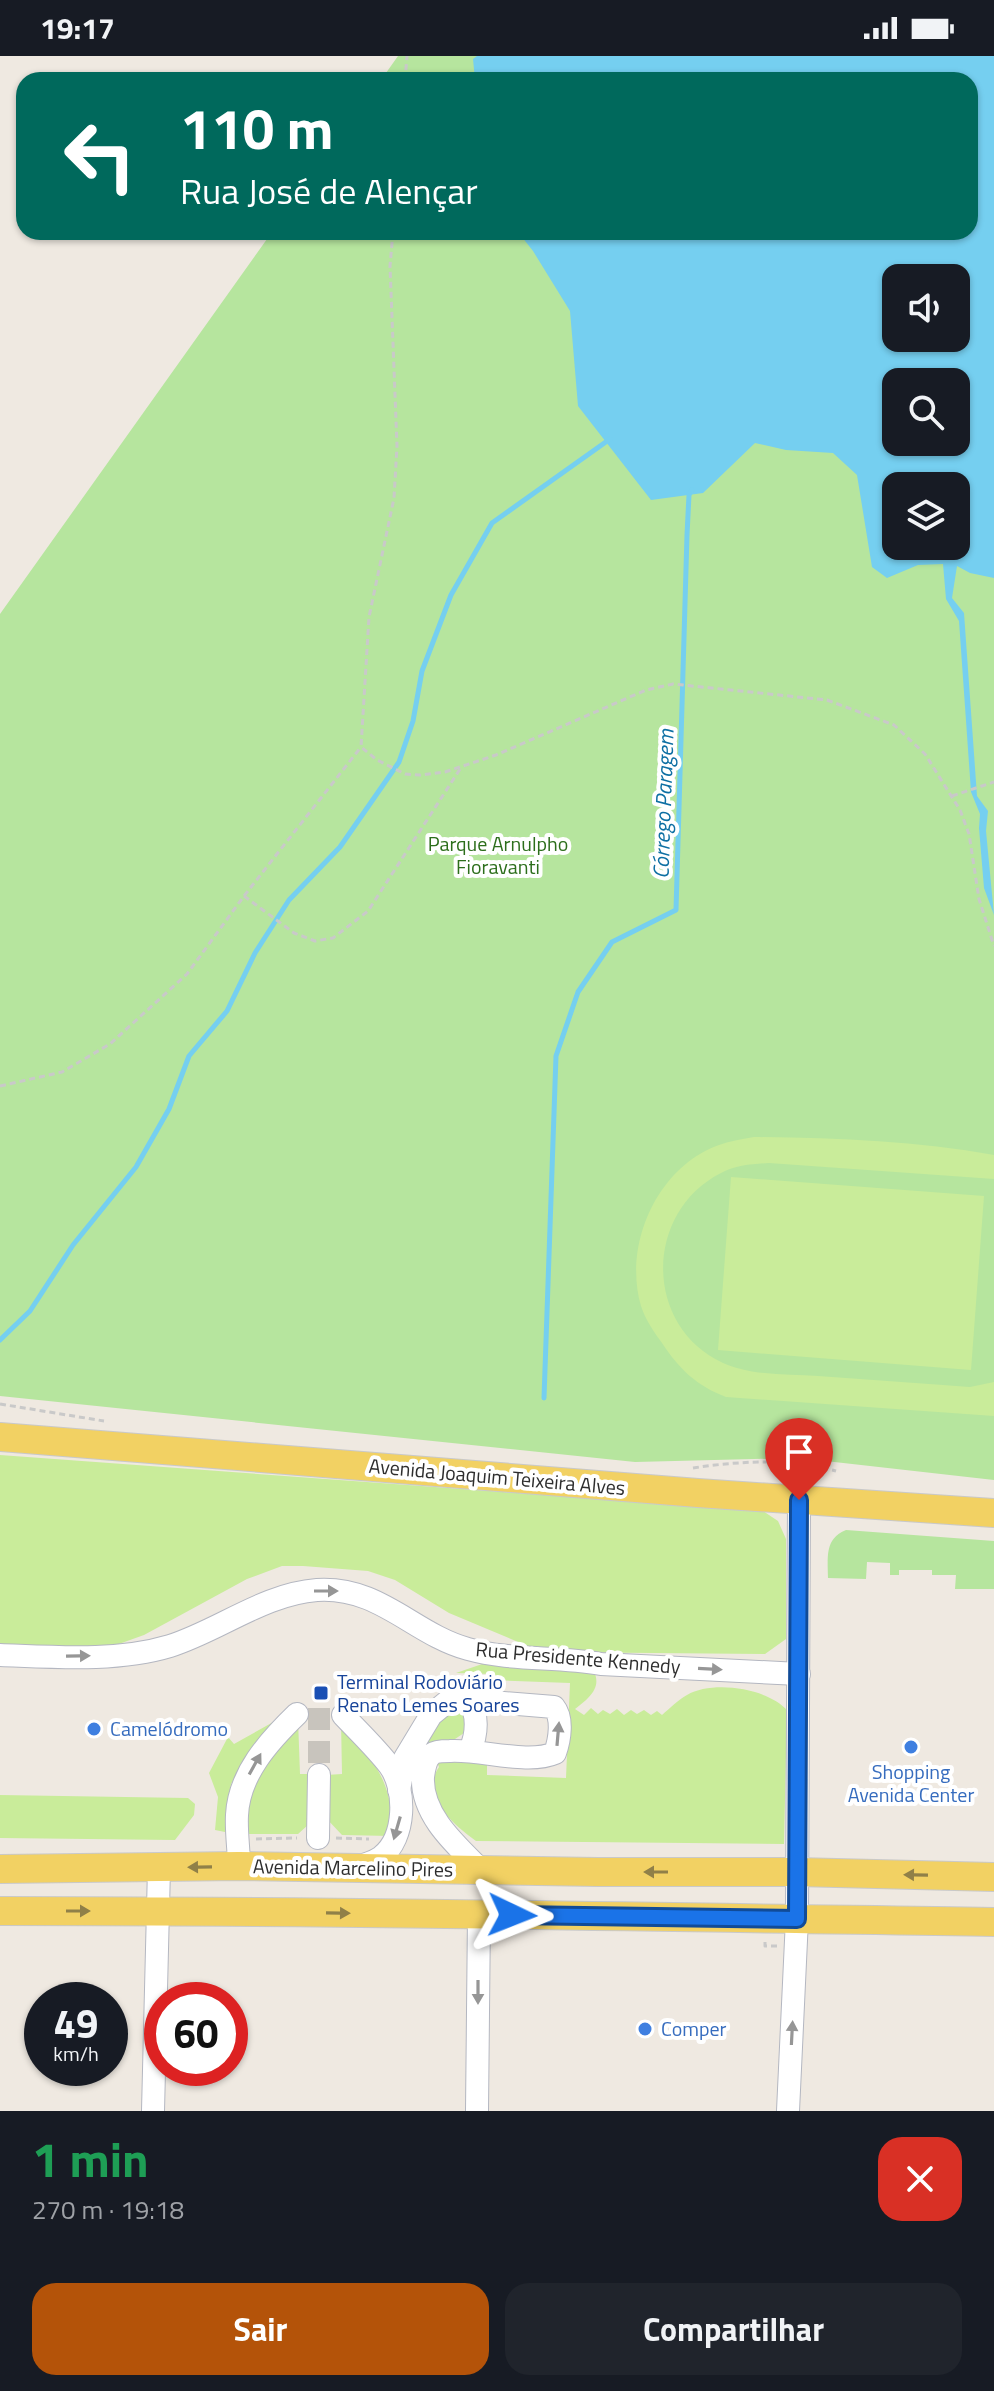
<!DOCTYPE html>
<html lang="pt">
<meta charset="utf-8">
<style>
:root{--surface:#171b24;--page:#20242c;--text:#f1f3f6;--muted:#9ea1a6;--accent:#b45309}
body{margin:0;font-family:"Titillium Web",sans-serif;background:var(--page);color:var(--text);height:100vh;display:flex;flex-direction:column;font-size:30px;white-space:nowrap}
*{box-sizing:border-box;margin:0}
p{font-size:26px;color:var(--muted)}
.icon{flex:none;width:44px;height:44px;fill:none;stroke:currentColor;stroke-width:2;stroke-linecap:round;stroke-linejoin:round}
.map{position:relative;height:2055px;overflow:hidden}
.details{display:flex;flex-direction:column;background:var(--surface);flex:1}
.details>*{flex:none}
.hud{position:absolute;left:16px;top:16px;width:962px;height:168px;border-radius:24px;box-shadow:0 2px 6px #0004;background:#00695c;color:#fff;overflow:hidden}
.buttons{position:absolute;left:882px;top:208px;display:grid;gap:16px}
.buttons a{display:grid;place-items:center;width:88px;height:88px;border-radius:16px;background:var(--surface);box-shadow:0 2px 6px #0004;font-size:40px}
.speed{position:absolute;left:24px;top:1926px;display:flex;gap:16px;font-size:40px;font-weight:700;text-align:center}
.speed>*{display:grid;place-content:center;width:104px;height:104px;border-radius:50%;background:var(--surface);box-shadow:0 2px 6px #0004;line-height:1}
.speed small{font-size:20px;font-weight:400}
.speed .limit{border:12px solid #d22;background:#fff;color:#111}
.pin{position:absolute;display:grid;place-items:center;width:68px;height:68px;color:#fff;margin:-82px -34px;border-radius:50% 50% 50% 0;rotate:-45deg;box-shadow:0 0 8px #0007}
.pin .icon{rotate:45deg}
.me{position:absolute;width:88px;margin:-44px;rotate:92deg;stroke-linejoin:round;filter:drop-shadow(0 0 6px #0008)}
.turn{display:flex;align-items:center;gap:28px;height:168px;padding:0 32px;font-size:36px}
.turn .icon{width:104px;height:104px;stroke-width:2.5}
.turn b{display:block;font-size:56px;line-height:68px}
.round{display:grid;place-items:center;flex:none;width:84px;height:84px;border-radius:24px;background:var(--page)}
.overview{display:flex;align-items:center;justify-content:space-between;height:136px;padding:0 32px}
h1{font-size:48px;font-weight:700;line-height:60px;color:#1e9e55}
.button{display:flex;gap:16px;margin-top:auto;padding:16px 32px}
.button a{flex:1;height:92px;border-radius:24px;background:var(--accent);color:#fff;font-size:32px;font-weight:700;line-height:92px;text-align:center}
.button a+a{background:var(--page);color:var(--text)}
.status{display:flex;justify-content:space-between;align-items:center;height:56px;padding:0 40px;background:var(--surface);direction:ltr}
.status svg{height:22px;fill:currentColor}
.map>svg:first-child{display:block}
.green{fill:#b6e59e;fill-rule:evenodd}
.pitch{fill:#c9ec9a}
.water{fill:#75cff0;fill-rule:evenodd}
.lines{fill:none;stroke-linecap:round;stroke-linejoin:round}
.stream{stroke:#75cff0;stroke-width:5}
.minor-tunnel{stroke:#c8c4bd;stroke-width:22;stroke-dasharray:22 11;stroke-linecap:butt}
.minor-casing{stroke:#b4b7c1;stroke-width:24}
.major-casing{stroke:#c9c9c9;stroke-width:30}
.path{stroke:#c9c9c9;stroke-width:3;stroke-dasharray:6 4;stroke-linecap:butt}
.minor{stroke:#fff;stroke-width:22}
.major{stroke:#f2d163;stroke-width:28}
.oneway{fill:#969696}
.oneway2{fill:#908048}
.route-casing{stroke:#114b97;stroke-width:20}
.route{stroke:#1a73e8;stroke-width:14}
.transit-dot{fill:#1a4fb4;stroke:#fff;stroke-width:3}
.shop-dot{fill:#3f7fe0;stroke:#fff;stroke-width:3}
.labels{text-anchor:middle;stroke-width:8;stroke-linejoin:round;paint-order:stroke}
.park-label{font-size:20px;fill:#2c6e1b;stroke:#fff}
.street-label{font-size:20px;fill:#2e2e2e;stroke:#fff}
.transit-label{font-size:20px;fill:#164399;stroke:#fff;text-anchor:start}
.shop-label{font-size:20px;fill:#366cbe;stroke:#fff;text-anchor:start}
.water-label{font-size:22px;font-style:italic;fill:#0d6fa3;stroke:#fff}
</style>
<div class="status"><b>19:17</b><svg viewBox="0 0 49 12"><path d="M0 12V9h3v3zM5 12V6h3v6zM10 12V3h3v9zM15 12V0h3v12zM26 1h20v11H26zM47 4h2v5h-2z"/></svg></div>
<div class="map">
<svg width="994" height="2055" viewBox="0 0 994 2055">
<rect width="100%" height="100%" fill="#efe9e1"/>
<g class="green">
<path d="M 398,0 L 994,0 L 994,1424 L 799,1402 L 635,1406 L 0,1340 L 0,558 L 272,176 L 970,176 L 970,24 L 381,24 ZM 896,222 L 956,222 L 956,282 L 896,282 ZM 896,326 L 956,326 L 956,386 L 896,386 ZM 896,430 L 956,430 L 956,490 L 896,490 Z"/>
<path d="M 846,1474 L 994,1485 L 994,1533 L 955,1533 L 956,1519 L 932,1519 L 932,1514 L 899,1514 L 899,1519 L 890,1519 L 890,1507 L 867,1506 L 866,1523 L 828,1522 C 828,1502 824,1483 846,1474 Z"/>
</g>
<g class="pitch">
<path d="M 754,1081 C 834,1082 916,1085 994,1099 L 994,1123 L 769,1107 C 752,1108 736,1109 721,1117 C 644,1156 643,1270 723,1307 C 752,1320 787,1318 818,1320 C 869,1324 920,1327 970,1331 L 994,1326 L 994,1360 L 726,1341 C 697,1330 679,1313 662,1287 C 654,1276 645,1263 641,1250 C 623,1189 657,1111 719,1089 C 730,1085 743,1083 754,1081 Z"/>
<polygon points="731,1121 984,1140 971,1314 718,1294"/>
<polygon points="0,1399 763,1455 778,1465 786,1483 786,1583 765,1598 542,1596 449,1557 395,1524 368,1515 303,1510 282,1510 247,1523 144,1579 116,1589 94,1591 0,1590"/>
<path d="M 488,1606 L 585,1613 L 595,1618 C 601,1634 586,1644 575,1653 L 584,1659 L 591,1652 L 598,1658 L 603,1654 L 610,1658 L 617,1653 L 624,1659 L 631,1654 L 637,1658 L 644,1654 L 651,1659 L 657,1655 L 662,1659 C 670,1652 678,1644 687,1639 C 713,1624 767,1632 787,1654 L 784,1788 L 476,1785 C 455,1770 419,1740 439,1711 L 437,1706 L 487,1703 L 487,1719 L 566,1722 L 570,1627 L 491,1624 L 490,1618 L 456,1617 Z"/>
<polygon points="463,1654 467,1675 455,1683 435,1687 420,1698 444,1656"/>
<path d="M 298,1663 L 300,1718 L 312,1718 L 308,1769 L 298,1778 L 248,1778 C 232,1738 276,1693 298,1663 Z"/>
<polygon points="275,1665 242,1708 231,1728 225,1776 215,1774 218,1741 209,1717 228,1681 234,1688"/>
<path d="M 341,1665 C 373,1706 395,1725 391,1780 L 342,1779 L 326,1762 L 326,1719 L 342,1718 Z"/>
<polygon points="0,1739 188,1742 195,1748 194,1759 175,1784 0,1782"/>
</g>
<path class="water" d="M 477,0 L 994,0 L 994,522 L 970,517 L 957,510 L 952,542 L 964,557 L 977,740 L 988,755 L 986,775 L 994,859 L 984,832 L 979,772 L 980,758 L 971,736 L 959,565 L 946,543 L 943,508 L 918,509 L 887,522 L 872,511 L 857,419 L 833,397 L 786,394 L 755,387 L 703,437 L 651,444 L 578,350 L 570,255 L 533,195 L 518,176 L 970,176 L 970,24 L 475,24 L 473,3 ZM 896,222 L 956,222 L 956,282 L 896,282 ZM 896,326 L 956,326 L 956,386 L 896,386 ZM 896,430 L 956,430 L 956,490 L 896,490 Z"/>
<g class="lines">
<g class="stream">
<polyline points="0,1284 30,1255 73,1189 136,1111 169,1053 189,1000 227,955 255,897 289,844 340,791 399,706 413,665 422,615 451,539 492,467 610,383"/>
<polyline points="544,1342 556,1000 578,936 612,886 676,854 687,479 689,439 692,434"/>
</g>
<polyline class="minor-tunnel" points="319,1652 319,1719"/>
<g class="minor-casing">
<g id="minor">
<path d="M 0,1599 C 55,1601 117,1606 170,1590 C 220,1574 264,1538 317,1534 C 380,1530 413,1578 468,1593 C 511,1605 557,1600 601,1608 L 799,1618"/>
<path d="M 468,1644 C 479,1657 477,1679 470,1694"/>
<path d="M 343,1659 C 358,1675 375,1691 389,1709 C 407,1733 406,1782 381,1801 C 375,1806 365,1808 358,1811"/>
<path d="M 399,1734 L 405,1702 L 431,1659 L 448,1645 L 468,1644 L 554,1651 C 563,1662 560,1683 555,1697 C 528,1709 481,1693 450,1695 C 445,1695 436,1695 432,1698 C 425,1703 424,1714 423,1721 C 421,1759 456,1789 481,1814"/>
<polyline points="318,1782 319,1719"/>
<path d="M 239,1810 C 239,1794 236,1776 237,1759 C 239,1718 269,1685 297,1658"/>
<polyline points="153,2055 159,1812"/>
<polyline points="477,2055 479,1858"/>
<polyline points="788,2055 797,1863 799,1444"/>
</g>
</g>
<g class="major-casing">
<g id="major">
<polyline points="0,1381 698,1437 994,1457"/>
<polyline points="0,1813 239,1810 598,1816 797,1816 994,1821"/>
<path d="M 0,1855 C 331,1855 663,1861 994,1866"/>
</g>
</g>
<g class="path">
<polyline points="405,24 407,0"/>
<polyline points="393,176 390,210 397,390 394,442 369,561 361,691 377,704 405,718 420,719 445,716 496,699 646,634 673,628 827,644 894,669 925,698 960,754 969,778 979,843 994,890"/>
<polyline points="952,740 994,726"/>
<polyline points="244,840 294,877 315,885 333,882 368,855 462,710"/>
<polyline points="0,1030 62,1016 110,988 187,918 244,840 361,691"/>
<polyline points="0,1348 104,1365"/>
<path d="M 693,1412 C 739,1405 790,1402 836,1415"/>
<polyline points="336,1782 369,1783"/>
<polyline points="256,1783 297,1782"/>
<polyline points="765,1886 765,1890 777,1890"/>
</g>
<use href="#minor" class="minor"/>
<use href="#major" class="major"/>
</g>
<defs><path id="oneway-solid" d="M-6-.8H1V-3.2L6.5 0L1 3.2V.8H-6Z" transform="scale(2)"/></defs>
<g class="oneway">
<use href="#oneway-solid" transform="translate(326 1535)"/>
<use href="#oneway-solid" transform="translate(78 1600) rotate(-1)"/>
<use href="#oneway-solid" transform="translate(710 1613) rotate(3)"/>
<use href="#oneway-solid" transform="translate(558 1678) rotate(-85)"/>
<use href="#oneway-solid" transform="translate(255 1708) rotate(-61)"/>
<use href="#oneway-solid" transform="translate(397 1772) rotate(106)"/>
<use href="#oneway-solid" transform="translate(478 1936) rotate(90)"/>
<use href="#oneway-solid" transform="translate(792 1977) rotate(-87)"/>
</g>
<g class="oneway2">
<use href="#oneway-solid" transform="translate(200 1811) rotate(179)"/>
<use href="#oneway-solid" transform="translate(656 1816) rotate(180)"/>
<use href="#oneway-solid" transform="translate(916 1819) rotate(-179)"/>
<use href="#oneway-solid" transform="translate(78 1855)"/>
<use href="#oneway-solid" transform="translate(338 1857) rotate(1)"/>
</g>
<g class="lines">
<g class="route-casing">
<polyline id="route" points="512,1859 797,1863 799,1444"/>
</g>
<use href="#route" class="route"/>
</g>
<rect class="transit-dot" x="313" y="1629" width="16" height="16" rx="4"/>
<g class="shop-dot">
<circle cx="94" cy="1673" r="8"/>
<circle cx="911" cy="1691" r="8"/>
<circle cx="645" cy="1973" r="8"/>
</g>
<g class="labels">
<g class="park-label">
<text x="498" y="795">Parque Arnulpho<tspan x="498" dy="23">Fioravanti</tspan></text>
</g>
<g class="street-label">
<text transform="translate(497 1421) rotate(5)" y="7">Avenida Joaquim Teixeira Alves</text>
<text transform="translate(578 1602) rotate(5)" y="7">Rua Presidente Kennedy</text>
<text transform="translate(353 1812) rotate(1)" y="7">Avenida Marcelino Pires</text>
</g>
<g class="transit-label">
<text x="337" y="1633">Terminal Rodoviário<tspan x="337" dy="23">Renato Lemes Soares</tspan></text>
</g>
<g class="shop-label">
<text x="110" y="1680">Camelódromo</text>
<text x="911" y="1723" text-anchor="middle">Shopping<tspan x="911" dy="23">Avenida Center</tspan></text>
<text x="661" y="1980">Comper</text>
</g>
<g class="water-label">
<text transform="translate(663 748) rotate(-88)" y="8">Córrego Paragem</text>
</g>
</g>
</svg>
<div class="buttons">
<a><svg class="icon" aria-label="sound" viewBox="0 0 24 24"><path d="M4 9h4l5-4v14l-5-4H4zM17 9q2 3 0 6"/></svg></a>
<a><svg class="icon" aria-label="search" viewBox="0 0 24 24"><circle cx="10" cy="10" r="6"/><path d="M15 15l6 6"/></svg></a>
<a><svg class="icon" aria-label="layers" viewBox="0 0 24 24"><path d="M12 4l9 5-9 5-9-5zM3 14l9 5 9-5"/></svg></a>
</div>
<div class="speed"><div>49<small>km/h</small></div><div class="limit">60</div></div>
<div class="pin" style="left:799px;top:1444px;background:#d93025"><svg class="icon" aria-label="arrive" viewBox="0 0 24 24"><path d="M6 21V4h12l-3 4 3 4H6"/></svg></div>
<svg class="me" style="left:512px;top:1859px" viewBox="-20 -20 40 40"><path d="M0-17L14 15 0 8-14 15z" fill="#1a73e8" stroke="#fff" stroke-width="4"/></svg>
<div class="hud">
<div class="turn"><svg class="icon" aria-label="left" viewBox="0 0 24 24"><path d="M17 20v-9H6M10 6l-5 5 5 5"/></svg><div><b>110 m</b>Rua José de Alençar</div></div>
</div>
</div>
<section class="details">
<div class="overview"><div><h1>1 min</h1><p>270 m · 19:18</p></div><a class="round" style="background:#d93025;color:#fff"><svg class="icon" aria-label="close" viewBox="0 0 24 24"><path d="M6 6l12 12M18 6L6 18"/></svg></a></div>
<div class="button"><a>Sair</a><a>Compartilhar</a></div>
</section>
